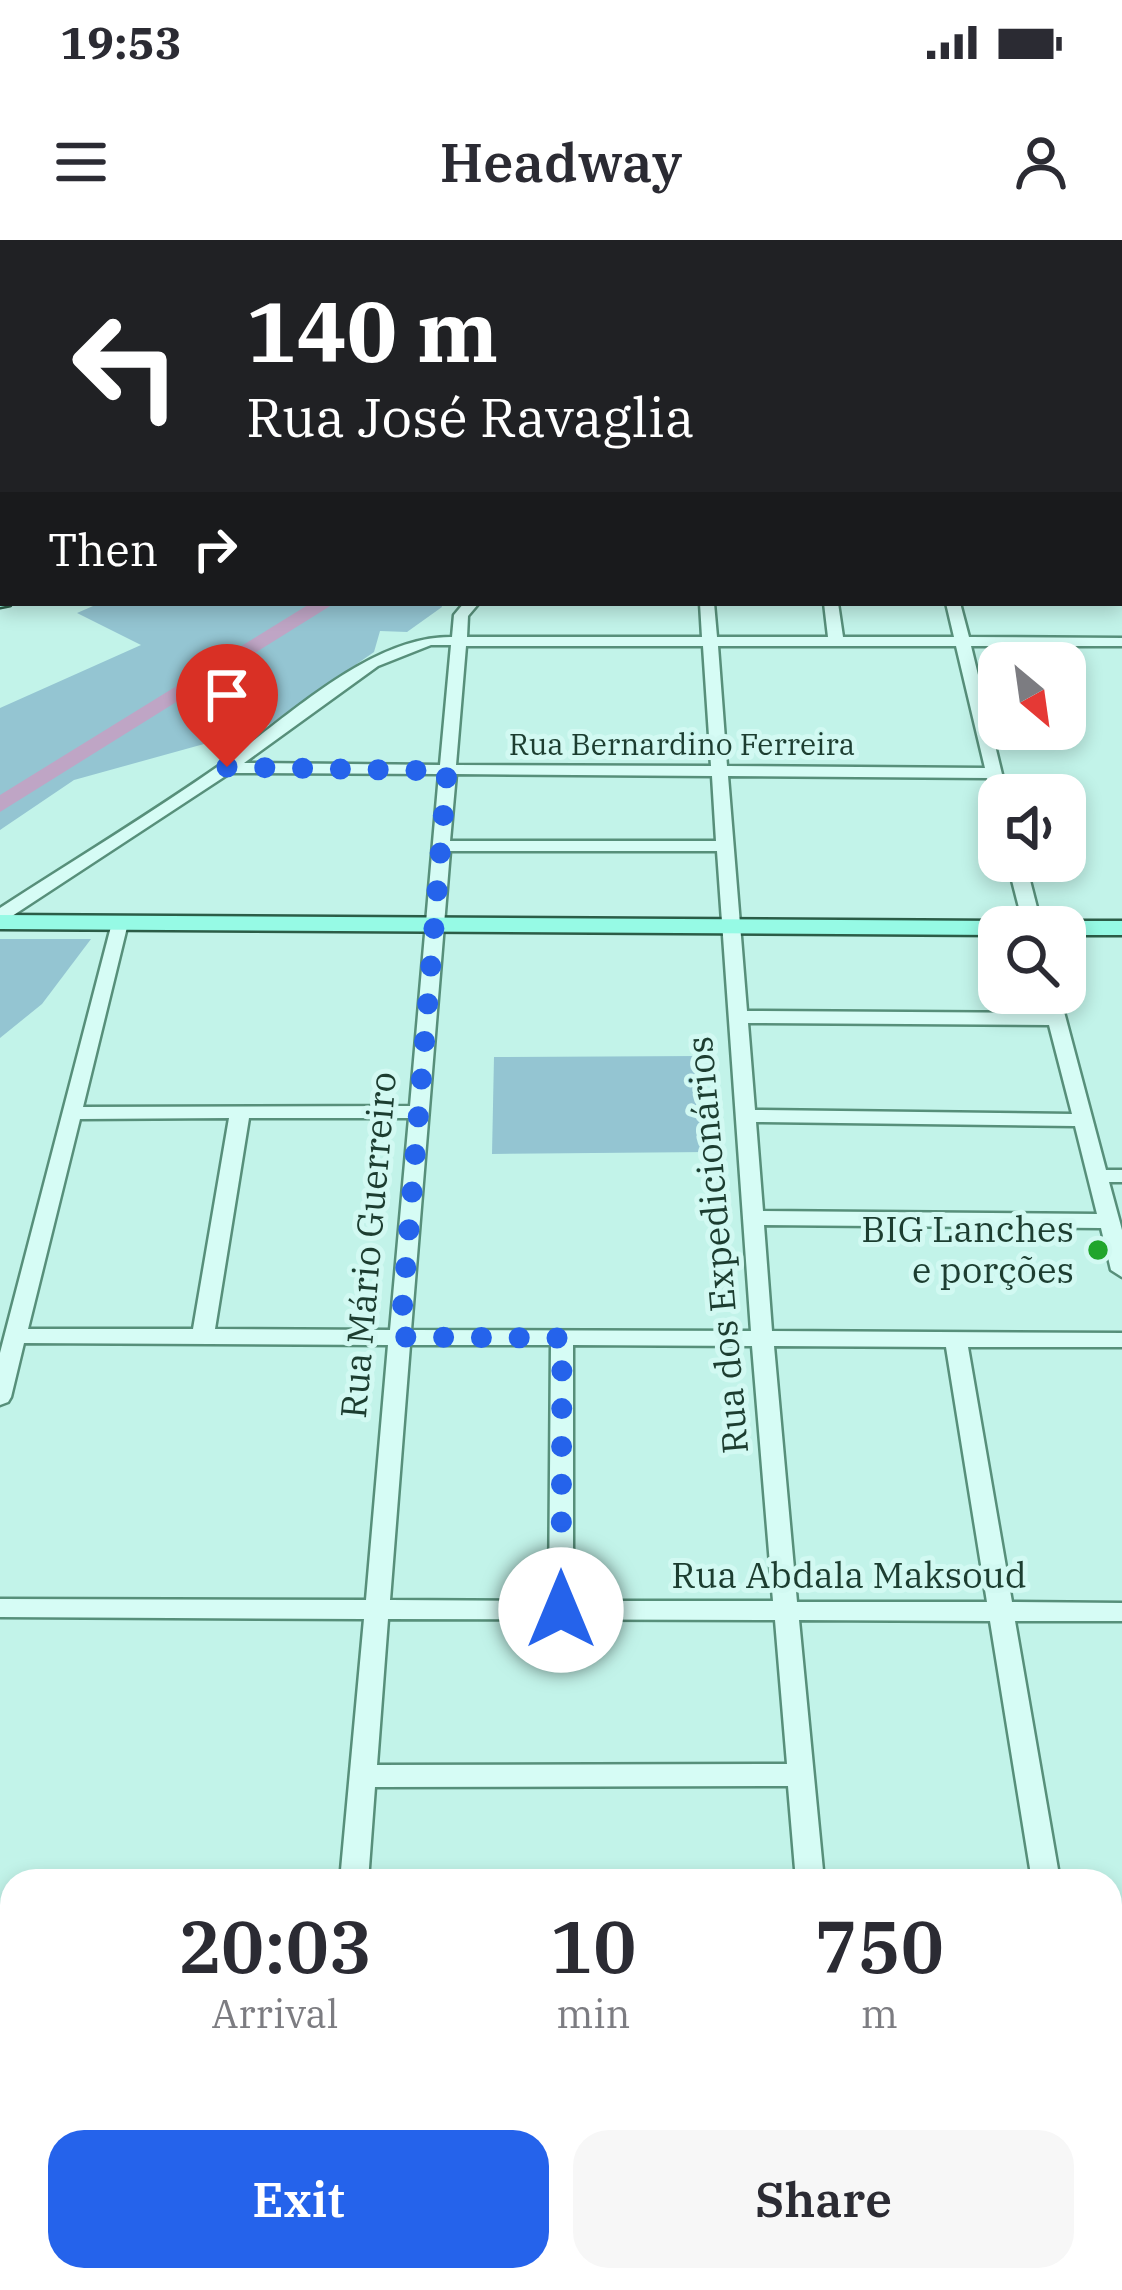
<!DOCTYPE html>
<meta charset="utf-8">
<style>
:root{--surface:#fff;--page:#f7f7f7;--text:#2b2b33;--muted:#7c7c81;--accent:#2563eb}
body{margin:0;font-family:"IBM Plex Serif",serif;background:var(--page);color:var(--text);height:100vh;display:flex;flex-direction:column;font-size:45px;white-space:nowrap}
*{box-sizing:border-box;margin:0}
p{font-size:39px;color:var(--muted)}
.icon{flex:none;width:66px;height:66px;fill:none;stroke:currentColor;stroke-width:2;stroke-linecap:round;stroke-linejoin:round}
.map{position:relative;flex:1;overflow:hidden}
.sheet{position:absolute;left:0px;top:1629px;width:1122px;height:423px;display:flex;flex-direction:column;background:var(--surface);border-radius:36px 36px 0 0;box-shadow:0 6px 18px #0003}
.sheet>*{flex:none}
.banner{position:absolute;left:0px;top:0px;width:1122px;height:366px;box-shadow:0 6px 18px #0003;background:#202124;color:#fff;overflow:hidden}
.needle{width:78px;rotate:151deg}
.buttons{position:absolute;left:978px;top:402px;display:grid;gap:24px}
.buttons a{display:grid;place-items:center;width:108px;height:108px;border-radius:24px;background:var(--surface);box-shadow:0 6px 18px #0003;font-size:60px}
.pin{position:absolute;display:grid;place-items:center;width:102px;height:102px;color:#fff;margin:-123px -51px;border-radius:50% 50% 50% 0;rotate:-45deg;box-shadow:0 0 12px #0007}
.pin .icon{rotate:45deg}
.me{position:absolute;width:132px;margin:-66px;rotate:0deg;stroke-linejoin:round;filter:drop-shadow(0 0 9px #0008)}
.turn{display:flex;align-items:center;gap:42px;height:252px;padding:0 48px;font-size:54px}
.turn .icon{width:156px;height:156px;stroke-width:2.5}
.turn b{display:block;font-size:84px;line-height:102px}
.then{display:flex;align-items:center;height:114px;padding:0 48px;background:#0003;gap:24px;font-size:45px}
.eta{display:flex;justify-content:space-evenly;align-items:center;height:204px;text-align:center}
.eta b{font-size:72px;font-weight:600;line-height:84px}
.primary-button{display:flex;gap:24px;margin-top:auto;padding:24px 48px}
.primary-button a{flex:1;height:138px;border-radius:36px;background:var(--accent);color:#fff;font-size:48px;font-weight:600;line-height:138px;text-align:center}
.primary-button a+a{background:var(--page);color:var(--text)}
.status{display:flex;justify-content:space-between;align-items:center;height:84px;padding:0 60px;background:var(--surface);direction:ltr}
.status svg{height:33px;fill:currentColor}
header{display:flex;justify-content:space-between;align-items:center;height:156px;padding:0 48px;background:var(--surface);font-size:54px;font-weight:600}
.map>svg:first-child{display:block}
.green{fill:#94c5d2}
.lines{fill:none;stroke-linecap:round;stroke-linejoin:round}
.river{fill:#bfa5c5;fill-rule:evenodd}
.runway{fill:#6f988c;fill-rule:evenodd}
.minor-casing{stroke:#578f7a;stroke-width:5}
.major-casing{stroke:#2b5c47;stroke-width:5}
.minor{fill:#d6fcf5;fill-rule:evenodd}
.major{fill:#96fae5;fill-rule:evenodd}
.route{stroke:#2563eb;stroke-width:21;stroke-dasharray:0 37.8}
.poi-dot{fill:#20a52c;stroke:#d2f9f2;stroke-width:4.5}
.labels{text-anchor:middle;stroke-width:10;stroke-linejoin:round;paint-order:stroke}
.far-street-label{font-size:30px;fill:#1c3d30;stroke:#d2f9f2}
.poi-label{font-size:36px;fill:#1c3d30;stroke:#d2f9f2;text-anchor:end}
.street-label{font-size:36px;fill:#1c3d30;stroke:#d2f9f2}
</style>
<div class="status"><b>19:53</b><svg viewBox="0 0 49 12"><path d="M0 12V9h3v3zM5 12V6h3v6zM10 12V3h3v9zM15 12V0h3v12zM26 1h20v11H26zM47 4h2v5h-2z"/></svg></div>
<header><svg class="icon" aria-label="menu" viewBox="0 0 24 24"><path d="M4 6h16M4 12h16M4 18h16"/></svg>Headway<svg class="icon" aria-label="person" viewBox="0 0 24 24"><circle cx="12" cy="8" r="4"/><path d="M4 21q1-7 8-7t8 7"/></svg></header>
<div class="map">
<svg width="1122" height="2050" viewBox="0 0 1122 2050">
<rect width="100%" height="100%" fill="#c2f3e9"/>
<g class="green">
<polygon points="100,363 441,363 442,367 407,392 380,391 374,412 269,485 236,486 204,504 74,540 0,590 0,468 141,405 77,373"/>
<polygon points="0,699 91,699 42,764 0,798"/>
<polygon points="700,816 708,912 492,914 494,817"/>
<polygon points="1110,1990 1122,1990 1122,2050 872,2050 871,2040 1110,2040"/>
</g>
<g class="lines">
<g class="river">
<polygon points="988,0 1011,0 986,3"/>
<polygon points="311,363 335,363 0,572 0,555"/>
</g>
<g class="runway">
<polygon points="100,0 163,0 98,3"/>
<polygon points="3,55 3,93 0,94 0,56"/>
</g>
<g class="minor-casing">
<g id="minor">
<polygon points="1119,120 1122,121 1122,137 1119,136"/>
<rect x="1119" y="190" width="3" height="8"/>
<rect x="1119" y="290" width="3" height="8"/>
<path d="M 464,363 L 479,363 L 468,376 L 467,397 L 702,397 L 700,363 L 714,363 L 717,397 L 828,397 L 824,363 L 838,363 L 843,397 L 954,397 L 946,363 L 960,363 L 969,397 L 1122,398 L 1122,406 L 971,406 L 1007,555 L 999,555 L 999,560 L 991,555 L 987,538 L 728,536 L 747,771 L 1046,773 L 1041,753 L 1059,753 L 1106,930 L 1122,930 L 1122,942 L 1109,942 L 1122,990 L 1122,1037 L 1111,1030 L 1101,988 L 764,985 L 772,1091 L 1122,1093 L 1122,1107 L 968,1107 L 1012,1362 L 1122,1363 L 1122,1381 L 1015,1381 L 1060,1641 L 1032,1641 L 990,1381 L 799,1380 L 824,1641 L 796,1641 L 788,1546 L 375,1547 L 368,1641 L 340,1641 L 364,1379 L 0,1377 L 0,1359 L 366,1360 L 388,1105 L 24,1103 L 11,1157 L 8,1162 L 0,1165 L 0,1113 L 113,679 L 119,678 L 128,683 L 83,867 L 410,866 L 439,534 L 230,533 L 6,680 L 0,681 L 0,668 C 74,620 150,574 223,523 C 288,478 370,396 452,397 L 454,375 ZM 431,405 L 451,405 L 440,525 L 244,523 L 378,426 ZM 466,406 L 703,406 L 711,526 L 456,525 ZM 718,406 L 956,406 L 985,528 L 727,526 ZM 456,534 L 712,536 L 716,601 L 450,601 ZM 450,611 L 717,611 L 751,1091 L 411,1090 ZM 748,783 L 1049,785 L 1072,874 L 755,870 ZM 229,878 L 193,1089 L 28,1089 L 80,879 ZM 249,878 L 409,878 L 390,1090 L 215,1089 ZM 756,882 L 1075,886 L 1097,974 L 763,971 ZM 410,1105 L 551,1105 L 549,1361 L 390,1360 ZM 573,1105 L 752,1106 L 773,1361 L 573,1361 ZM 774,1106 L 946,1107 L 987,1362 L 797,1362 ZM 388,1379 L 775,1380 L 787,1524 L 377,1525 Z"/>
<polygon points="1007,621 1025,621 1042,687 1024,687"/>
<rect x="0" y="1726" width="12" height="24"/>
<rect x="1110" y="1726" width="12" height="24"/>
<polygon points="1122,1958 1122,1986 1110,1987 1110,1959"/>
<polygon points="22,2040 52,2040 51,2050 19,2050"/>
<polygon points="306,2040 336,2040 336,2050 304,2050"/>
<polygon points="564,2040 594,2040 595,2050 563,2050"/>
<polygon points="830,2040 860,2040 862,2050 830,2050"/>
</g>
</g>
<g class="major-casing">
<g id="major">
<polygon points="1122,86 1122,96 1119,97 1119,87"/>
<polygon points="0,355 3,363 10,365 0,367"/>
<polygon points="0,675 999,681 1010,687 999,687 999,695 0,689"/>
<polygon points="1065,681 1122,681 1122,695 1065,695 1065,687 1054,687"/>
</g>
</g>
<use href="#minor" class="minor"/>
<use href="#major" class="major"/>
</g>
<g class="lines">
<polyline class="route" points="227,527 447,531 400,1097 562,1098 561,1370"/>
</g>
<circle class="poi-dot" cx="1098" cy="1010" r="12"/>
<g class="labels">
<g class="far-street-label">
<text x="682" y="515">Rua Bernardino Ferreira</text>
</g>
<g class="poi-label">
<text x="1074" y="1002">BIG Lanches<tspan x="1074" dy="41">e porções</tspan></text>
</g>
<g class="street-label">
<text transform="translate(368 1005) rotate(-85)" y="13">Rua Mário Guerreiro</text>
<text transform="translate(717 1005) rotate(-95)" y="13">Rua dos Expedicionários</text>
<text x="849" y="1348">Rua Abdala Maksoud</text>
</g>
</g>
</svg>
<div class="buttons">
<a><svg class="needle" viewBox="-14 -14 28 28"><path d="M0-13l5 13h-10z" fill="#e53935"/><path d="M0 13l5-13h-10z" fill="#7c7c81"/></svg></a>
<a><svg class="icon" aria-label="sound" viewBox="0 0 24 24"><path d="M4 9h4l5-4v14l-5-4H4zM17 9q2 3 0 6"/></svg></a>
<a><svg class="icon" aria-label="search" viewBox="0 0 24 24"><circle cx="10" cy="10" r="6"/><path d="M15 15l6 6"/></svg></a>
</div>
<div class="pin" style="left:227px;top:527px;background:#d93025"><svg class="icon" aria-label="arrive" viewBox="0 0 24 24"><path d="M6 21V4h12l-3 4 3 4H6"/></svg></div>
<svg class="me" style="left:561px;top:1370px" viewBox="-20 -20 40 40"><circle r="19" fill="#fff"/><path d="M0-13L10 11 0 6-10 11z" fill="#2563eb"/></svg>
<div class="banner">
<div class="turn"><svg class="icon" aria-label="left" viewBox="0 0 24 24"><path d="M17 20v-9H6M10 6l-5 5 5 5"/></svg><div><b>140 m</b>Rua José Ravaglia</div></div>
<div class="then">Then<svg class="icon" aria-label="right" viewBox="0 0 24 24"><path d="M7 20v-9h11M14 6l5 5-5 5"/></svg></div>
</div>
<section class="sheet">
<div class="eta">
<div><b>20:03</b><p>Arrival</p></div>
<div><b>10</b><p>min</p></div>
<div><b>750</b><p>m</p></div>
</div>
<div class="primary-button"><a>Exit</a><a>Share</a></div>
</section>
</div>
